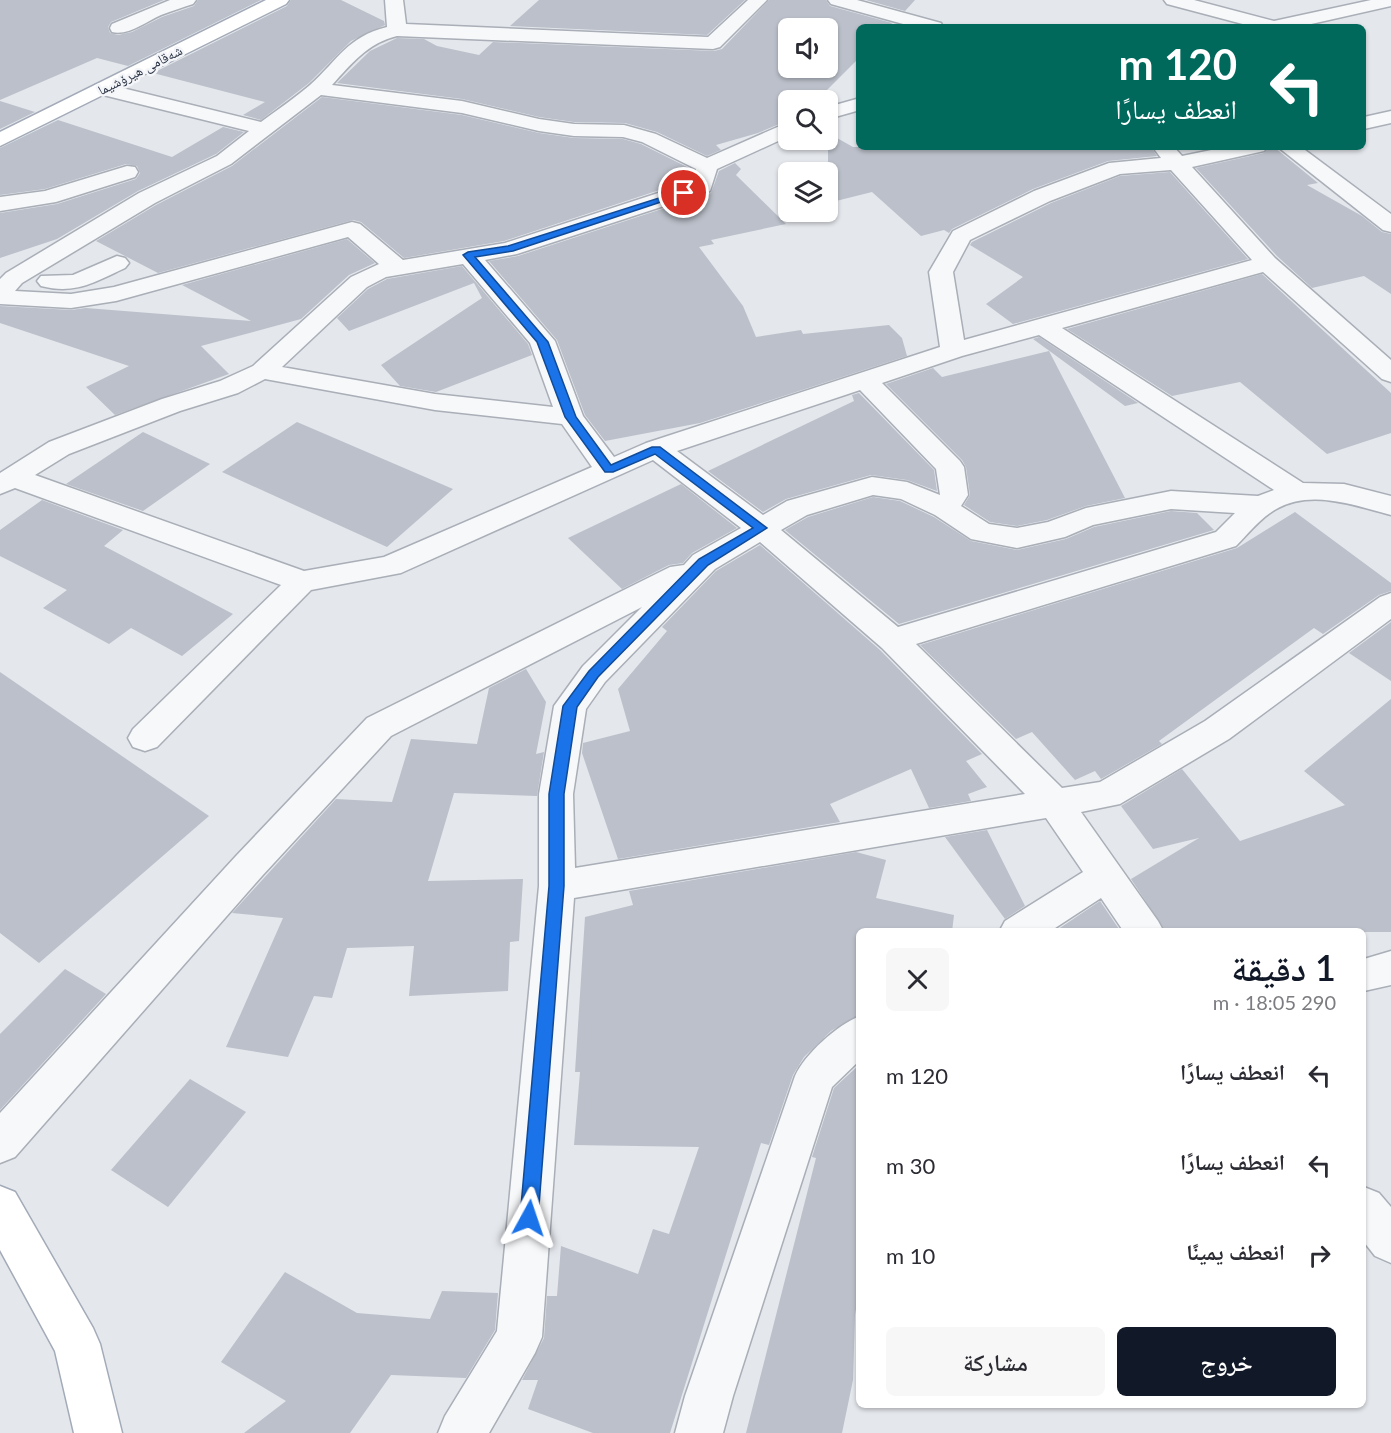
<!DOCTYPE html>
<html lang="ar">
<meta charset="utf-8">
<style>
:root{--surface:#fff;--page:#f7f7f7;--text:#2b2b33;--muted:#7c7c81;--accent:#111827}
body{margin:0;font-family:Lato,"Noto Naskh Arabic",sans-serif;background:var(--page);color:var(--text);direction:rtl;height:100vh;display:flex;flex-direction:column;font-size:22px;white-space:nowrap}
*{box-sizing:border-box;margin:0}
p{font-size:20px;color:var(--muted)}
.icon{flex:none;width:33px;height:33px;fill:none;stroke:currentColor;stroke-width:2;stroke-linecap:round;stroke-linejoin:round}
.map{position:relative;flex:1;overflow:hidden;direction:ltr}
.details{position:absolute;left:856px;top:928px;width:510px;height:480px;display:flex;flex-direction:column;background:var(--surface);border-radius:9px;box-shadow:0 2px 4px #0004;direction:rtl}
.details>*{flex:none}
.hud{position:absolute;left:856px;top:24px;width:510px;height:126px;border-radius:9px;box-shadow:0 2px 4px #0004;direction:rtl;background:#00695c;color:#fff;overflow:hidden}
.tools{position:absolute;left:778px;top:18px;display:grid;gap:12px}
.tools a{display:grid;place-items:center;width:60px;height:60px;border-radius:9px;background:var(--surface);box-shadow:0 2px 4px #0004;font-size:30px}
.pin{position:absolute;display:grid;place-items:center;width:51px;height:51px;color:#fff;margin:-26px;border:3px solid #fff;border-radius:50%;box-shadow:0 2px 6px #0007}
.me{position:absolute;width:66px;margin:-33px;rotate:5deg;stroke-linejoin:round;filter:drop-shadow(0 0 4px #0008)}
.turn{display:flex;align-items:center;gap:21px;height:126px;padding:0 30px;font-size:27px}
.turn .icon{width:78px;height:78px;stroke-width:2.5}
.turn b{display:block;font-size:42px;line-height:51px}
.round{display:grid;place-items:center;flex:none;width:63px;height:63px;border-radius:9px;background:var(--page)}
.overview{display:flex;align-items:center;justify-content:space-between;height:102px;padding:0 30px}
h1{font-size:36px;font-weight:600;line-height:45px;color:var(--accent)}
.primary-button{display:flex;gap:12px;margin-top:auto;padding:12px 30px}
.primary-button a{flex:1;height:69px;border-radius:9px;background:var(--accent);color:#fff;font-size:24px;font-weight:600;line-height:69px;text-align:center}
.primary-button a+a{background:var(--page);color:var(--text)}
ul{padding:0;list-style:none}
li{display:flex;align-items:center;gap:18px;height:90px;padding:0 30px}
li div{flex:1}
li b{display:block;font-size:22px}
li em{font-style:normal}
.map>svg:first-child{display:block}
.building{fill:#bbc0ca;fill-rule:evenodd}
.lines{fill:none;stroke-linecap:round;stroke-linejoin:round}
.minor-casing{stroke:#a9aeb7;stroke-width:3}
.major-casing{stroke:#a3abb8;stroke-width:3}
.minor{fill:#f7f8fa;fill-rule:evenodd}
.major{fill:#fff;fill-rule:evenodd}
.route{fill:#1a73e8;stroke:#114b97;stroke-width:1.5}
.labels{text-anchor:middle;stroke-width:5;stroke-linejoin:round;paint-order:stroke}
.far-street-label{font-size:14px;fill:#2b3445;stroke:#f4f6f9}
</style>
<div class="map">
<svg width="1391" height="1433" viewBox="0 0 1391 1433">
<rect width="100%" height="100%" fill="#e4e7ec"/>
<g class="building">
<polygon points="0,0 164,0 111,22 108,27 110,33 118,35 132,32 162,17 194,6 198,0 261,0 128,66 97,58 0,100"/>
<polygon points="291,0 341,0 384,21 385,25 351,41 309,83 261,120 243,115 265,102 153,73 287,6"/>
<polygon points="539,0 745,0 707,35 510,26"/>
<path d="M 769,0 L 826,0 L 830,6 L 892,23 L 889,27 L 860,27 L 860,57 L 826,91 L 807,100 L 789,100 L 789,120 L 758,133 L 716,145 L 721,150 L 707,156 L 657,132 L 625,123 L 574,122 L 539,117 L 462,99 L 337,83 L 370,51 L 397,38 L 424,39 L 437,46 L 479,55 L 493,42 L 714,51 L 722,49 ZM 789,28 L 828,28 L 828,68 L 789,68 Z"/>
<polygon points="866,0 915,0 905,11"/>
<polygon points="322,97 462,115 539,133 574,138 623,139 641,144 693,170 690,180 504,241 404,258 361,222 353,220 158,273 96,241 156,205 232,166"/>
<polygon points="0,101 35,112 0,129"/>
<polygon points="58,120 172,157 223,127 244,132 216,154 138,191 57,239 0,258 0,213 57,204 136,179 140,173 137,166 126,164 45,189 0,195 0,148"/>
<polygon points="828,133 853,147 1154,147 1153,150 1157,156 1108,161 1033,189 952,229 949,233 944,230 921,236 872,192 828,203"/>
<polygon points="1269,147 1274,147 1318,183 1307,185 1362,216 1382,232 1391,234 1391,294 1364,276 1312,288 1277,256 1196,168 1264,153"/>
<polygon points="735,163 741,169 736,175 786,224 711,240 714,244 699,247 743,306 756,337 801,330 803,334 889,325 902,338 907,356 700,423 605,441 585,415 557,340 489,261 518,256 711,193 719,171"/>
<polygon points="1170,172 1248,259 1013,324 986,304 1023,277 970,245 972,242 1051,203 1120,176"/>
<polygon points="347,239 375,263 349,275 301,319 201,346 229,374 115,415 86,387 129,366 0,323 0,306 71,310 86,308 251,321 182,285"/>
<polygon points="462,266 528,344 532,355 436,392 400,386 381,365 482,298 474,283 349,331 337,318 368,289 387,279"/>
<polygon points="1262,274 1391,393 1391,433 1327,454 1240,382 1172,396 1067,329"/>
<polygon points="1039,337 1138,403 1125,406 1033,339"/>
<polygon points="1049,351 1125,498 1086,506 1047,520 1017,526 990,522 964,505 970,495 966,467 962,460 886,384 933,368 942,377"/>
<polygon points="859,393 934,470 937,491 907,480 871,475 786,499 763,512 708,471 854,401 852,395"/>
<polygon points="297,422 453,489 387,547 222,472"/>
<polygon points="143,432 210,464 143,511 66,484"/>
<polygon points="681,484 737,528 692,553 683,563 669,565 622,589 568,538"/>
<polygon points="873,497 900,501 934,517 971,541 1017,550 1066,539 1094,527 1171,511 1197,513 1214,530 899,624 785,530 808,517"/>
<polygon points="42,500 123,530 104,546 233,614 182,656 131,628 109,644 43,608 67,590 0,556 0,530"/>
<polygon points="1295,512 1391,583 1391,591 1379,595 1323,634 1314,628 1159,741 1162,744 1101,779 1095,771 1075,780 1032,732 1016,739 920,645 1237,548"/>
<polygon points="760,545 880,650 982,754 966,761 987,787 968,794 971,801 929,808 911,769 830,804 840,822 618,859 582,753 583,743 630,731 618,689 667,631 662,627 716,571"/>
<polygon points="1391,622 1391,681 1349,653"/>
<polygon points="526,669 546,702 536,754 544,752 537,796 454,793 428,881 523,879 519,941 510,942 508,991 409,996 414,946 347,948 332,998 314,996 288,1057 226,1047 283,918 232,913 336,799 392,802 411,739 477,744 489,688"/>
<polygon points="0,672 209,816 39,963 0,933"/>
<polygon points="1391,699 1391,932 1166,932 1131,879 1199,838 1153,849 1121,806 1182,769 1240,841 1345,805 1304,771"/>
<polygon points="987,830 1025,906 1005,919 945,837"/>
<polygon points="856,852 886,860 876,898 954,915 952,932 860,932 860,1014 831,1031 804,1057 793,1075 769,1145 761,1143 670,1433 593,1433 528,1409 538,1380 522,1380 544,1338 547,1296 557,1296 561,1246 638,1274 653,1229 669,1234 699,1147 574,1145 580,1072 575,1072 585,917 633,905 629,891"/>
<polygon points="1100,901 1121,932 1054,932"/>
<polygon points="65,969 106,994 0,1110 0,1034"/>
<polygon points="860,1064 860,1286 855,1315 853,1380 842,1433 746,1433 816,1158 812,1157 834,1088"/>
<polygon points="190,1079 246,1112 168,1207 111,1170"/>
<polygon points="285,1272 357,1313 430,1319 442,1291 498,1293 495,1330 466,1378 391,1375 350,1433 244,1433 286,1401 221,1362"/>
</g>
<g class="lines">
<g class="minor-casing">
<g id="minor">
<path d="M 170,0 L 196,0 L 193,4 C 183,7 172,11 161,15 C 147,21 129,36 112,32 L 110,28 L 112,24 Z"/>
<path d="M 385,0 L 403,0 L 406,24 L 708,37 L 748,0 L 767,0 L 720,47 L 713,49 L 397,36 C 368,43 352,63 332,85 L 462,101 L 539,119 L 574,124 L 624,125 L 656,134 L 707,158 L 789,122 L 789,136 L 717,169 L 710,191 L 517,254 L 485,260 L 555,341 L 583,416 L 614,457 L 646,443 L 940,347 L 929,272 L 953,231 L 1034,191 L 1109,163 L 1161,158 L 1155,150 L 1157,147 L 1174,147 L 1182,156 L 1226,147 L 1267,147 L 1264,151 L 1192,167 L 1275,258 L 1391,360 L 1391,382 L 1382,379 L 1263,272 L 1062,328 L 1303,483 L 1344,484 L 1391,496 L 1391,515 C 1352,505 1307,487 1270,513 C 1257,522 1247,535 1236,546 L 916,644 L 1062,788 L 1100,782 L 1205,721 L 1380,597 L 1391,593 L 1391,619 L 1229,739 L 1120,804 L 1081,812 L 1158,921 L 1164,932 L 1124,932 L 1101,898 L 1049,932 L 999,932 L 1005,921 L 1083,872 L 1046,818 L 574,898 L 542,1337 L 535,1353 L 489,1433 L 438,1433 L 445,1416 L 497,1331 L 539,886 L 539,794 L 554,706 L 583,666 L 642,607 L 391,736 L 262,876 L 15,1157 L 0,1163 L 0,1113 L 236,856 L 367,718 L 670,567 L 684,565 L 693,555 L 741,528 L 653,460 L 401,573 L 311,590 L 157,747 L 145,751 L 133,747 L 128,738 L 133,729 L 281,585 L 15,488 L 0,494 L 0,473 L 49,442 L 162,399 L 220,381 L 253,366 L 351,277 L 379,264 L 348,237 L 116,301 L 71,308 L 0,304 L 0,279 L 6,273 L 139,193 L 217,156 L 249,131 L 95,93 L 92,89 L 95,85 L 102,83 L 261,122 C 277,110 295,98 310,85 C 339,59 347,37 387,27 ZM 321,95 L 462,113 L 539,131 L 574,136 L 623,137 L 642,142 L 696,169 L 692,182 L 505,243 L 403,260 L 360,224 L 352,222 L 114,287 L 71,294 L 15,291 L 22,283 L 155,203 L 231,164 ZM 1171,170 L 1252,260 L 964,340 L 953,272 L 970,240 L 1050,201 L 1120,174 ZM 463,264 L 530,343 L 553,407 L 435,394 L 282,367 L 367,287 L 386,277 ZM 1039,335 L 1274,490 L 1258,496 L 1171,491 L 1086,508 L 1048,522 L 1017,528 L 989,524 L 961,506 L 968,495 L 964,467 L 960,461 L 882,383 L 962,356 ZM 265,379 L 435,410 L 562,424 L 592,467 L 384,557 L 304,571 L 35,475 L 69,454 L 180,411 L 238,393 ZM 860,390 L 936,469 L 940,495 L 907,482 L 872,477 L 787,501 L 763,515 L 677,451 ZM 873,495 L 901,499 L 935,515 L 971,539 L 1017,548 L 1065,537 L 1093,525 L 1171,509 L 1235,513 L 1216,532 L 898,627 L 781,530 L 807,515 ZM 760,542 L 882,648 L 1025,794 L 575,868 L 573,794 L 586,709 L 605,682 L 715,569 Z"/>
<polygon points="828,0 857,0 941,23 943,27 914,27 831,4"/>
<polygon points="1164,0 1194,0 1274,21 1371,0 1391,0 1391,6 1298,27 1254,27 1167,4"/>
<polygon points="860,98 860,110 828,119 828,107"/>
<polygon points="1391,111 1391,123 1364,129 1364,117"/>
<polygon points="1278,147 1301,147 1391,214 1391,232 1383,230"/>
<polygon points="127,166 135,167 138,172 135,177 56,202 0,211 0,197 45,191"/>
<path d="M 117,256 L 125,258 L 129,263 L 125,268 C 95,282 75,295 41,286 L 37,281 L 41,276 L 73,275 Z"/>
<polygon points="1391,951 1391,985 1364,991 1364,959"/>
<path d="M 860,1016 L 860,1060 L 832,1087 L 733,1396 L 723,1433 L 675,1433 L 685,1396 L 795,1076 C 805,1054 837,1025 860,1016 Z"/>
<polygon points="1364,1187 1379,1193 1391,1207 1391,1263 1375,1256 1364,1242"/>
</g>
</g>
<g class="major-casing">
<g id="major">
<polygon points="266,0 289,0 286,4 0,146 0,132"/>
<polygon points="0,1186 15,1192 93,1328 100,1344 122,1433 74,1433 55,1351 0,1250"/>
</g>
</g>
<use href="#minor" class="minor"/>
<use href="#major" class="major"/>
</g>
<polygon class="route" points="681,191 688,193 513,251 475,257 548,342 576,417 611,465 652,447 660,447 767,528 708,565 598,677 577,707 564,794 564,886 538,1218 535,1225 529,1227 523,1225 520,1218 549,886 549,794 563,706 589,671 699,559 753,528 655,454 613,472 605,472 565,417 537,342 463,255 468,252 508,246"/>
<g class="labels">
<g class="far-street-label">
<text transform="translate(140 70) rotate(-27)" y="5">شەقامی هیرۆشیما</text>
</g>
</g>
</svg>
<div class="tools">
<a><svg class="icon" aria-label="sound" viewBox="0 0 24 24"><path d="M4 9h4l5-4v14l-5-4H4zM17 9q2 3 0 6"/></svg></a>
<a><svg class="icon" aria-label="search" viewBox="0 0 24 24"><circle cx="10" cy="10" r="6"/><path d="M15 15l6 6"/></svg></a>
<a><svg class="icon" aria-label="layers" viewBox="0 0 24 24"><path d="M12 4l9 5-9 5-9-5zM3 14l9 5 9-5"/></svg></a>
</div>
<div class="pin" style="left:684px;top:193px;background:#d93025"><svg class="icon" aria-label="arrive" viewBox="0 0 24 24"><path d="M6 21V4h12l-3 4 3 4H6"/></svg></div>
<svg class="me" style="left:529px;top:1218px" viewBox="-20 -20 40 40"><path d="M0-17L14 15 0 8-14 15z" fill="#1a73e8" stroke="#fff" stroke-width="4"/></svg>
<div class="hud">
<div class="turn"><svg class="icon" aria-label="left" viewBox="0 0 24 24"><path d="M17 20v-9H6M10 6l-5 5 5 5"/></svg><div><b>120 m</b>انعطف يسارًا</div></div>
</div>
<section class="details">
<div class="overview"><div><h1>1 دقيقة</h1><p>290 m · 18:05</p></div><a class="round"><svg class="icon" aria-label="close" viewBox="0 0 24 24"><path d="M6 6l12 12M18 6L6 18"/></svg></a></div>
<ul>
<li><svg class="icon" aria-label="left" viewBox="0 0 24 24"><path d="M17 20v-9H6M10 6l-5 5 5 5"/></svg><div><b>انعطف يسارًا</b></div><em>120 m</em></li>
<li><svg class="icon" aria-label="left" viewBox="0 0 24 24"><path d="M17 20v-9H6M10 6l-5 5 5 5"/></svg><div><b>انعطف يسارًا</b></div><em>30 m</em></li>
<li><svg class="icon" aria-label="right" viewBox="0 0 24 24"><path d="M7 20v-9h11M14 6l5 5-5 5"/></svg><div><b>انعطف يمينًا</b></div><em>10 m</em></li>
</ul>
<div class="primary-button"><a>خروج</a><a>مشاركة</a></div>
</section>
</div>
